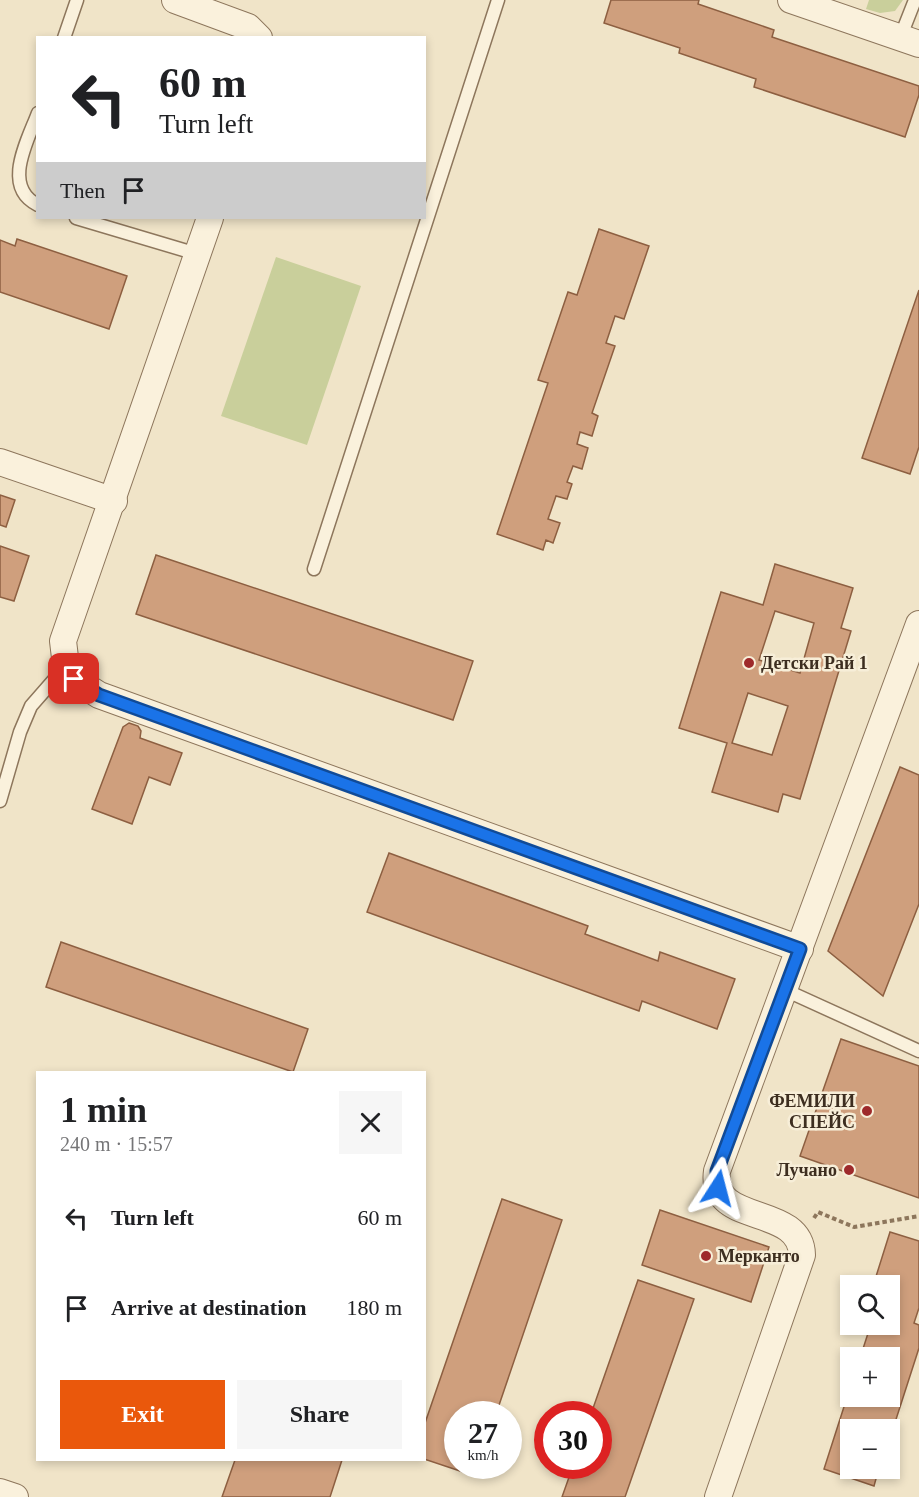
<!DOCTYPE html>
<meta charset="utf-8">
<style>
:root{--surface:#fff;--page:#f6f6f6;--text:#202124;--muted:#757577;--accent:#ea580c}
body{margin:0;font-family:Georgia,serif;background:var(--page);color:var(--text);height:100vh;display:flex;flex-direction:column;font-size:22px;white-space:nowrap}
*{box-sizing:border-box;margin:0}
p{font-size:20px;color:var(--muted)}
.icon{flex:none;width:33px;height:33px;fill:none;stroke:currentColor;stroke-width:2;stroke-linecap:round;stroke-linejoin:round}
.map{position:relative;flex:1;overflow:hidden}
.details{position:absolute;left:36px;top:1071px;width:390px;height:390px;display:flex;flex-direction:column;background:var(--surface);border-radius:0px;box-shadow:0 3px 9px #0003}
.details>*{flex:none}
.banner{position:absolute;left:36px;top:36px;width:390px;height:183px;border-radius:0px;box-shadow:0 3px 9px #0003;background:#fff;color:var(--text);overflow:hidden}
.fabs{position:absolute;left:840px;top:1275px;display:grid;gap:12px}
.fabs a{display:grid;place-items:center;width:60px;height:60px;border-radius:0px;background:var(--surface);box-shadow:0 3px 9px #0003;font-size:30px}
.speed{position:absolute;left:444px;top:1401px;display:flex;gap:12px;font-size:30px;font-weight:700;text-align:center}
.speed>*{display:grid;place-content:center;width:78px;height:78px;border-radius:50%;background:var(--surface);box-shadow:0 3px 9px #0003;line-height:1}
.speed small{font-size:15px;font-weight:400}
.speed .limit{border:9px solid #d22;background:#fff;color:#111}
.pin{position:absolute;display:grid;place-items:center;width:51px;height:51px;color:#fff;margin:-26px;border-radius:12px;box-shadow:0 3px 9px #0006}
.me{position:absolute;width:66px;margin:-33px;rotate:9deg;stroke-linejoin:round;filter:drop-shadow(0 0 4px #0008)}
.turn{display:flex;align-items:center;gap:21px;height:126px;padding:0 24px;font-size:27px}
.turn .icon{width:78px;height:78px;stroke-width:2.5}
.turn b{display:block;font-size:42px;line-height:51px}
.then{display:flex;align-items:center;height:57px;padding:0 24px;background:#0003;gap:12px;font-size:22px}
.round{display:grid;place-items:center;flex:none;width:63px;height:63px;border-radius:0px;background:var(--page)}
.headline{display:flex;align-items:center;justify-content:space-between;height:102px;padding:0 24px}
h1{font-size:36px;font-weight:800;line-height:45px}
.action{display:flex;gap:12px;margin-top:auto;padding:12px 24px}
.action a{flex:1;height:69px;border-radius:0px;background:var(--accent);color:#fff;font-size:24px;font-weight:800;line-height:69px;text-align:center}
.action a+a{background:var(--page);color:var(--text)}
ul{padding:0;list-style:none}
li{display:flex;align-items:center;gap:18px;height:90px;padding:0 24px}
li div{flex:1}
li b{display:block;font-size:22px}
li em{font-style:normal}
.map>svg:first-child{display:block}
.green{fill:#c9cf9b}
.building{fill:#cf9f7d;stroke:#8d5f41;stroke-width:1.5;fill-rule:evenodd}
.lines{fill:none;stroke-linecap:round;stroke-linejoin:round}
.lane-casing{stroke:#8d765c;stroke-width:15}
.street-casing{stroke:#8d765c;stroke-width:28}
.path{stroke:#8d765c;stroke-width:4;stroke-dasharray:4.5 3;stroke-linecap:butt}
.lane{stroke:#faf1dc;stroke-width:12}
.street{stroke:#faf1dc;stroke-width:26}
.route-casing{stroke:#114b97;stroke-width:15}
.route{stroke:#1a73e8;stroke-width:10}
.poi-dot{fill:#9e2a2b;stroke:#f7eed8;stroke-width:2}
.labels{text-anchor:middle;stroke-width:5;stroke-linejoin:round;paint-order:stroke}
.poi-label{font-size:18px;font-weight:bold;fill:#3d2e20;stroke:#f7eed8;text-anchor:start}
</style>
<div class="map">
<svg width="919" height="1497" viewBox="0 0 919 1497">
<rect width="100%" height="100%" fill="#f0e4c8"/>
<g class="green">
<polygon points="869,0 903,0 895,11 880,13 866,9"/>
<polygon points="276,257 361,286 307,445 221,416"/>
</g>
<g class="building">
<polygon points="611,0 699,0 698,4 774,30 772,37 919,86 919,95 905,137 754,87 756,79 679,53 680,48 604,23"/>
<polygon points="599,229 649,246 624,319 615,316 606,343 615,346 592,413 598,416 592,436 580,432 577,444 588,448 582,469 573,466 567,482 572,484 567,499 556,496 548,519 560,523 553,543 546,540 543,550 497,534 548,383 538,380 568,292 577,295"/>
<polygon points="17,239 127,276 109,329 0,292 0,240 15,246"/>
<polygon points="919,290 919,447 910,474 862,458"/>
<polygon points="0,495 15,500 6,527 0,525"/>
<polygon points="0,546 29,556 14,601 0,597"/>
<polygon points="156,555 473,661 453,720 136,614"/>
<path d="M 775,564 L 853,588 L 841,628 L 851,631 L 800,799 L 783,794 L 778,812 L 712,792 L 727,743 L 679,728 L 721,592 L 763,605 ZM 775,611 L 814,623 L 800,673 L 759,660 ZM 748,693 L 788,706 L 772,755 L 732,743 Z"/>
<polygon points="129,723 138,726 141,731 140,738 182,753 170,785 149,777 132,824 92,809 123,727"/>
<polygon points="900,767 919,775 919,904 883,996 828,951"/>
<polygon points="389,853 588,926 585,934 658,961 660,952 735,979 717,1029 642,1001 639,1011 367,912"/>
<polygon points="61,942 308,1029 293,1072 46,987"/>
<polygon points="841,1039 919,1066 919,1198 800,1156"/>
<polygon points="502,1199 562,1220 496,1414 458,1414 458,1466 478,1466 475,1476 424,1459 424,1426"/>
<polygon points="660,1210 769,1247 751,1302 642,1265"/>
<polygon points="890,1232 919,1241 919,1308 914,1323 919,1325 919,1348 890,1438 890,1430 850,1430 850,1468 879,1468 874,1486 824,1469 850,1388 850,1396 890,1396 890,1358 860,1358 871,1324 890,1324 890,1286 873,1286"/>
<polygon points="638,1280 694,1299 625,1497 562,1497 573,1466 598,1466 598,1414 591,1414"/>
<polygon points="235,1460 342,1460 330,1497 222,1497"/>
</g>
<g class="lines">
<g class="lane-casing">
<g id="lane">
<polyline points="64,38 77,0"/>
<polyline points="900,38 915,0"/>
<path d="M 38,113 C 28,140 1,187 38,205"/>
<polyline points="76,218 197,254"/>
<polyline points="314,569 498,0"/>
<polyline points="0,801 20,732 31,706 66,666"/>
<polyline points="785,990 919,1051"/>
</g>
</g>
<g class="street-casing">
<g id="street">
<polyline points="175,0 248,27 259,38"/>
<polyline points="791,0 919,44"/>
<polyline points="210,218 63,641 66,666 74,679 99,695 800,949"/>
<polyline points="0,462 114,501"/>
<polyline points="0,1492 15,1497"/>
<path d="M 718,1497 L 802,1255 C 801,1203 709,1227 717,1171 L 919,624"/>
</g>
</g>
<polyline class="path" points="814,1218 818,1212 854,1227 919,1216"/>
<use href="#lane" class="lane"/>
<use href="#street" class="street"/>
</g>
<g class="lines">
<g class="route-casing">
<polyline id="route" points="74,679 99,695 800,949 717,1171 718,1188"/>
</g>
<use href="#route" class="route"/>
</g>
<g class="poi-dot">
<circle cx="749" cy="663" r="6"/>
<circle cx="867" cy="1111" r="6"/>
<circle cx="849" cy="1170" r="6"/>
<circle cx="706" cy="1256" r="6"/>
</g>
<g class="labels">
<g class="poi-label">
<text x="761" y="669">Детски Рай 1</text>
<text x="855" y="1107" text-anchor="end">ФЕМИЛИ<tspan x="855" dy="21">СПЕЙС</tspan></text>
<text x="837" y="1176" text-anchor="end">Лучано</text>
<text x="718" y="1262">Мерканто</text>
</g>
</g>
</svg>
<div class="fabs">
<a><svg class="icon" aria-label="search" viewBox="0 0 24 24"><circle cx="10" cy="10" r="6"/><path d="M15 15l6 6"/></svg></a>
<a>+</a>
<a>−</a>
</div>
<div class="speed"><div>27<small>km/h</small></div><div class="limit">30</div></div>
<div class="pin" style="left:74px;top:679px;background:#d93025"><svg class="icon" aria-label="arrive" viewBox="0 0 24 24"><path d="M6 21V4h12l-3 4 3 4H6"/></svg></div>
<svg class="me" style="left:718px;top:1188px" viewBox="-20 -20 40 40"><path d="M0-17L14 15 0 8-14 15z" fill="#1a73e8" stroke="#fff" stroke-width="4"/></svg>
<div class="banner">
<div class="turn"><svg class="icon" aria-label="left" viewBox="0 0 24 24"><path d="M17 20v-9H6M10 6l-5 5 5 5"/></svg><div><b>60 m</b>Turn left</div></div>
<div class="then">Then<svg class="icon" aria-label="arrive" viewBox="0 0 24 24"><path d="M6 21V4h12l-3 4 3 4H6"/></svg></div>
</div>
<section class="details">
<div class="headline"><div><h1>1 min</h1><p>240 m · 15:57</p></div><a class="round"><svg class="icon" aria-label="close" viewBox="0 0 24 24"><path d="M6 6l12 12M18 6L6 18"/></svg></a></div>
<ul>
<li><svg class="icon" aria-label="left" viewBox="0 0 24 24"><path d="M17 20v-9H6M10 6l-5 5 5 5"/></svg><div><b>Turn left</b></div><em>60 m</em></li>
<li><svg class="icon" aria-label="arrive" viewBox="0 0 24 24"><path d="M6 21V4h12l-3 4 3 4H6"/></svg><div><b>Arrive at destination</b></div><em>180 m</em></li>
</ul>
<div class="action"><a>Exit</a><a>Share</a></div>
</section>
</div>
